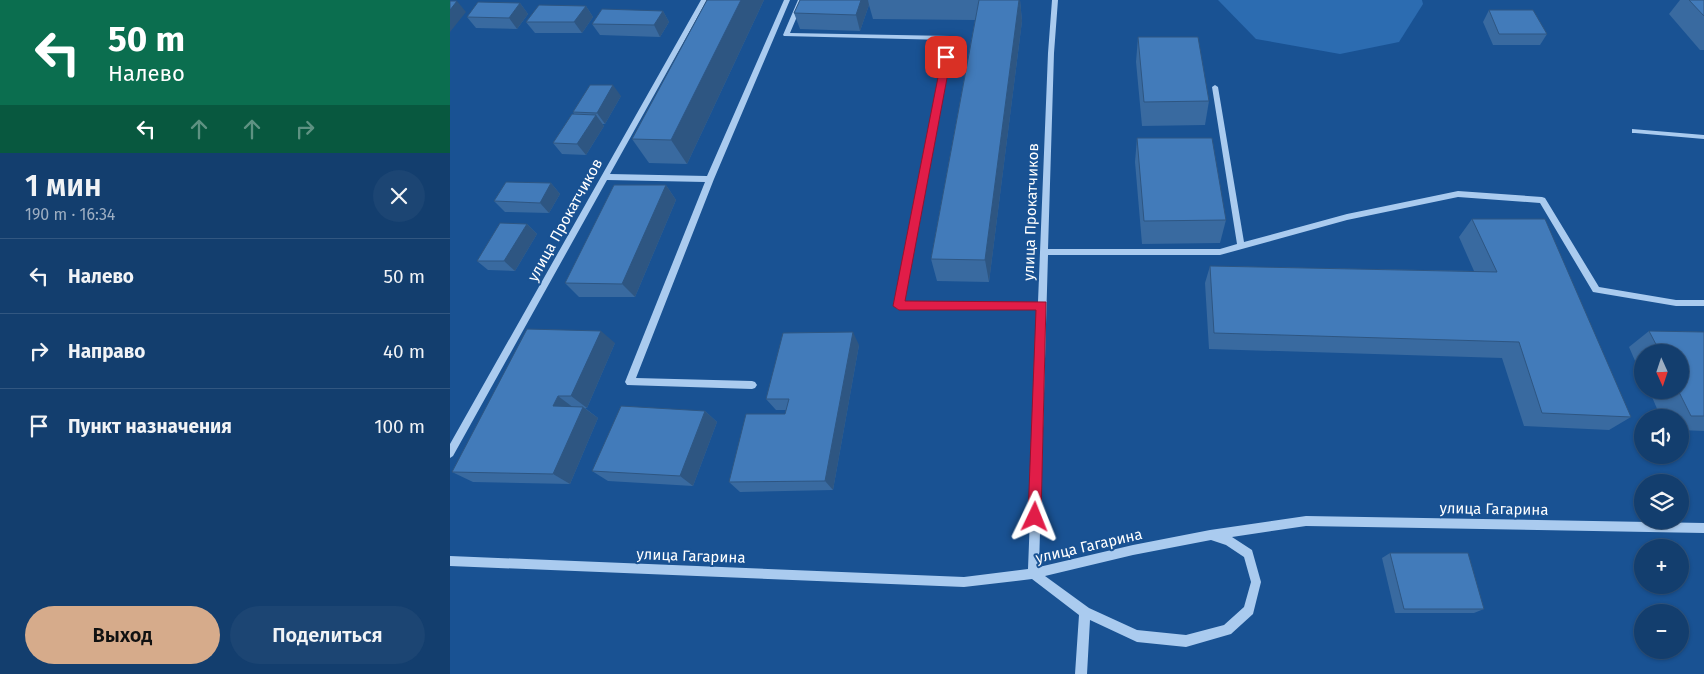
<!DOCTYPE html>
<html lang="ru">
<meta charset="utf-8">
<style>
:root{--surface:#133e6e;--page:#1c4573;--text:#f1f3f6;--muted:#9daec2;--line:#325781;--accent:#d6ab8b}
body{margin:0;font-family:"Fira Sans",sans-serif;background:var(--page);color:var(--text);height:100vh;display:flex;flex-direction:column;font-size:19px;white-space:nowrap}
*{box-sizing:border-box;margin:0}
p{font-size:16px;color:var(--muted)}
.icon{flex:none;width:28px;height:28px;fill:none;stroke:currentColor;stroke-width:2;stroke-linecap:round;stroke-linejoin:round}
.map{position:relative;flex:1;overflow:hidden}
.details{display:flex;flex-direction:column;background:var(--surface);width:450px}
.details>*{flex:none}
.hud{background:#0b6e4f;color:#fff;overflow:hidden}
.needle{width:32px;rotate:177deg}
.tools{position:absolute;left:1184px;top:344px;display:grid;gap:10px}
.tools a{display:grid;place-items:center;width:55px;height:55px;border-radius:50%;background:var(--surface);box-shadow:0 1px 4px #0004,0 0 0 1px var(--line);font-size:25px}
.pin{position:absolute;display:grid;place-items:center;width:42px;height:42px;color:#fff;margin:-21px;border-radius:10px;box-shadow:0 2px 8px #0006}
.me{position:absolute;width:55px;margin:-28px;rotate:2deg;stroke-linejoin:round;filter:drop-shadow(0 0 4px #0008)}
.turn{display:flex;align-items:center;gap:18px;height:105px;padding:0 25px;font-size:22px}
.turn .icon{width:65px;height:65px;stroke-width:2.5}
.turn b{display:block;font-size:35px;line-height:42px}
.lanes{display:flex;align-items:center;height:48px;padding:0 25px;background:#0003;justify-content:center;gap:25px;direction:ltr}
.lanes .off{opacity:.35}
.round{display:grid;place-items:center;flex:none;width:52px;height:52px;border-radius:26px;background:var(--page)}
.head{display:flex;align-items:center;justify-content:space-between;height:85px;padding:0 25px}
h1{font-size:30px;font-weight:600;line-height:38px}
.action{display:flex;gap:10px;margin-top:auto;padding:10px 25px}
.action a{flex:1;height:58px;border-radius:30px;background:var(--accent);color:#111;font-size:20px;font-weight:600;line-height:58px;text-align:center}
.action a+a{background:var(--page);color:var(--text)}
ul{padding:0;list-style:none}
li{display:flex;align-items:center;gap:15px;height:75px;padding:0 25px;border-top:1px solid var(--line)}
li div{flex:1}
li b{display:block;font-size:19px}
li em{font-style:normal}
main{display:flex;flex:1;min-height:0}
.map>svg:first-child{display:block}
.green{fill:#2c6cb1}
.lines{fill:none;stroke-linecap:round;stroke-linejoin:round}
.minor{fill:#aacbef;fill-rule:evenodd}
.wall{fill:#396aa0}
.shaded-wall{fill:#2e5682}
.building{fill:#427bba;stroke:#2e5682}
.route{fill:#e11d48;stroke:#92132f}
.labels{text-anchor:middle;stroke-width:4;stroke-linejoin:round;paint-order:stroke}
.street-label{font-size:15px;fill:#fff;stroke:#195293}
</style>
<main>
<section class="details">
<div class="hud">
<div class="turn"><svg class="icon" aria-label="left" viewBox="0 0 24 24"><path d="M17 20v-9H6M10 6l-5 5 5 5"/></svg><div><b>50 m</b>Налево</div></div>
<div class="lanes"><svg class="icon" aria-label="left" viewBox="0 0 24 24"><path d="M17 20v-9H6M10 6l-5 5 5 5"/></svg><svg class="icon off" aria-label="ahead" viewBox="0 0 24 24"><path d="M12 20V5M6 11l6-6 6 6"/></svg><svg class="icon off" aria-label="ahead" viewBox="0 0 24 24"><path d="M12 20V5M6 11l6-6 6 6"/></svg><svg class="icon off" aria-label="right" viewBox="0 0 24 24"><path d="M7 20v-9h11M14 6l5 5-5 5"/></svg></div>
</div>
<div class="head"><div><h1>1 мин</h1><p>190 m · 16:34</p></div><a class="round"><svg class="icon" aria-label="close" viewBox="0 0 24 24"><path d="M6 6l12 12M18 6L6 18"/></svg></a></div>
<ul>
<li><svg class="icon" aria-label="left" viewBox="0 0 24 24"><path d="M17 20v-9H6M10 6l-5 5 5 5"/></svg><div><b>Налево</b></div><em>50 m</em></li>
<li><svg class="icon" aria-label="right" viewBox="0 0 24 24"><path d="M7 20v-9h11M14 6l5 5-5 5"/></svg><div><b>Направо</b></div><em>40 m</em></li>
<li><svg class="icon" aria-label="arrive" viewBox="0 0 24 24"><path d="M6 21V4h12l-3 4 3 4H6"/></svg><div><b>Пункт назначения</b></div><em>100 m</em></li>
</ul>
<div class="action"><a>Выход</a><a>Поделиться</a></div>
</section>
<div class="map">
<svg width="1254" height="674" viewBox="0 0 1254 674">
<rect width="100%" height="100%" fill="#195293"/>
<polygon class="green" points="768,0 972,0 973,4 949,42 890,54 806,39"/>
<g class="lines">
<g class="minor">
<polygon points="251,0 257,0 160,174 257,176 334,0 340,0 264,179 186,378 302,381 305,382 307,385 305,388 302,389 177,385 175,382 255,182 157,180 3,456 0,458 0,444"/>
<path d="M 348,0 L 354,0 L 340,33 L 500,36 L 503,38 L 454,302 L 588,302 L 598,53 L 602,0 L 608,0 L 604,53 L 598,249 L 770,249 L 787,244 L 762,87 L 765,85 L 768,87 L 794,242 L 897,214 L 1008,191 L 1092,197 L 1095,198 L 1149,287 L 1226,300 L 1254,300 L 1254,306 L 1226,306 L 1143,292 L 1090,203 L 1008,197 L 897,220 L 770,255 L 598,255 L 589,567 L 683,545 L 760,530 L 856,516 L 1254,523 L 1254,533 L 856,526 L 782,537 L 802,550 L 811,582 L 803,614 L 781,634 L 736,647 L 687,642 L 640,620 L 637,674 L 625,674 L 629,615 L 582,579 L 514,587 L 0,566 L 0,556 L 514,577 L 578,569 L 588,310 L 449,310 L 446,308 L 445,306 L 496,40 L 334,36 L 333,35 ZM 761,540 L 776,545 L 794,557 L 801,582 L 794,607 L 774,625 L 736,635 L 687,630 L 639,608 L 595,576 L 683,555 Z"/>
<polygon points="1182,129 1254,135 1254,139 1185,133 1182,133"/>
</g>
</g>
<g class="wall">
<polygon points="257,0 314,0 237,164 199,163 182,139"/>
<polygon points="350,0 570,0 572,21 539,282 487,281 481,259 525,20 423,19 419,5 410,31 350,29 344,13"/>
<polygon points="1230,0 1254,0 1254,50 1250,50 1219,14"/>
<polygon points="70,3 78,14 67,29 26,28 17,17"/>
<polygon points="136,6 143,17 132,33 85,33 76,22"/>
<polygon points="1039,10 1097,34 1090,45 1043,45 1033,22"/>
<polygon points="213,11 219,22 210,37 150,35 142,24"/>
<polygon points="688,37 759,101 755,125 692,126 686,62"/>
<polygon points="171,96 155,124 152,124 154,126 136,155 112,154 103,143 124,114 123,112"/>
<polygon points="687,138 776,220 770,243 692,244 685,162"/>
<polygon points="101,183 110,194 99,213 55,212 44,201"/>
<polygon points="216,185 226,200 185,297 129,297 115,283"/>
<polygon points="1022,219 1181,417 1159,430 1074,426 1052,358 759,349 755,283 760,266 1024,271 1009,237"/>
<polygon points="77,224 87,234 65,271 38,270 27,261"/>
<polygon points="1199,331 1254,332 1254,431 1230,430 1230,418 1211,418 1199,390 1230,390 1230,352 1192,352 1192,377 1179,347"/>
<polygon points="165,343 137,408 135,408 148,418 120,484 23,482 2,472"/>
<polygon points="409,345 383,490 290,492 279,482 335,414 336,410 326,410 316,399"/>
<polygon points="255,411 267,422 243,486 158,481 142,471"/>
<polygon points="940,553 1034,609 1024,613 945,613 932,558"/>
</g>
<g class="shaded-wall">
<polygon points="291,0 314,0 237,164 221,140"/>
<polygon points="411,0 418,0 419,5 410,31 406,15"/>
<polygon points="569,0 570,0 572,21 539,282 535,260"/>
<polygon points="7,1 16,12 0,32 0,10"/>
<polygon points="70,3 78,14 67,29 59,18"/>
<polygon points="136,6 143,17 132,33 124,22"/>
<polygon points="213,11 219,22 210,37 204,25"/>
<polygon points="163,85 171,96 155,124 147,113"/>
<polygon points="146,115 154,126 136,155 127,144"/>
<polygon points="101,183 110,194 99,213 90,203"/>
<polygon points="216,185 226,200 185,297 172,284"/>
<polygon points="77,224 87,234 65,271 54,261"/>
<polygon points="151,331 165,343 137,408 121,396"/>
<polygon points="403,332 409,345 383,490 375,481"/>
<polygon points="108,396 124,408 103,406"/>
<polygon points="133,407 148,418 120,484 103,474"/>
<polygon points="255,411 267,422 243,486 230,476"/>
</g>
<g class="building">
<polygon points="257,0 291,0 221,140 182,139"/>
<polygon points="350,0 411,0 406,15 344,13"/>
<polygon points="529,0 569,0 535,260 481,259"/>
<polygon points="1239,0 1254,0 1254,16"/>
<polygon points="0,1 7,1 0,10"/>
<polygon points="28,2 70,3 59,18 17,17"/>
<polygon points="89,5 136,6 124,22 76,22"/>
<polygon points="152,9 213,11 204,25 142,24"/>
<polygon points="1039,10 1083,10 1097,34 1049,34"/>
<polygon points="688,37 748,37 759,101 694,102"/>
<polygon points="140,85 163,85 147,113 123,112"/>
<polygon points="122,114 146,115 127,144 103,143"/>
<polygon points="687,138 762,138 776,220 694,221"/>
<polygon points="56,182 101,183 90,203 44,201"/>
<polygon points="164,185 216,185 172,284 115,283"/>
<polygon points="1022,219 1095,219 1181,417 1092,413 1069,342 764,333 760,266 1047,272"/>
<polygon points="50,223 77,224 54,261 27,261"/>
<polygon points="77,329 151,331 121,396 108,396 103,406 133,407 103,474 2,472"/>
<polygon points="1199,331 1254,332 1254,416 1241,416 1228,390 1230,390 1230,352 1210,352"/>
<polygon points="403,332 375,481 279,482 296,414 335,414 339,399 316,399 333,333"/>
<polygon points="171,406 255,411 230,476 142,471"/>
<polygon points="940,553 1018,553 1034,609 954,609"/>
</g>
<polygon class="route" points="496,54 501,57 455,301 596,302 591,517 589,521 585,523 580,521 578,517 586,310 449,310 443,306 492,57"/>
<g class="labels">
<g class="street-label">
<text transform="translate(581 212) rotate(-88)" y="5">улица Прокатчиков</text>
<text transform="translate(115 220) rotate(-61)" y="5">улица Прокатчиков</text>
<text transform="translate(1044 509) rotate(1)" y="5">улица Гагарина</text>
<text transform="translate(639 546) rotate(-13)" y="5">улица Гагарина</text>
<text transform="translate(241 556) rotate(2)" y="5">улица Гагарина</text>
</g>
</g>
</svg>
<div class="tools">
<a><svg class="needle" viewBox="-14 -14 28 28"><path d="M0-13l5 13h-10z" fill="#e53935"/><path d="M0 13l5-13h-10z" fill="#9daec2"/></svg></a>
<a><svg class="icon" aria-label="sound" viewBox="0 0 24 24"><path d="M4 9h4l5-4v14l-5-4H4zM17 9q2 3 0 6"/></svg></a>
<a><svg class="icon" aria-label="layers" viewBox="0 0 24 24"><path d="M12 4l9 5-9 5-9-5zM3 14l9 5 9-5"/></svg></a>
<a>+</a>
<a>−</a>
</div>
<div class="pin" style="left:496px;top:57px;background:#d93025"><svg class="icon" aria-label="arrive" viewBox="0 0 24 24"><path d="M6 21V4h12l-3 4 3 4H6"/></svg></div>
<svg class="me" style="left:585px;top:517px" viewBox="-20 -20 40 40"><path d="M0-17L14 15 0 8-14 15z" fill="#e11d48" stroke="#fff" stroke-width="4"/></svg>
</div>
</main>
